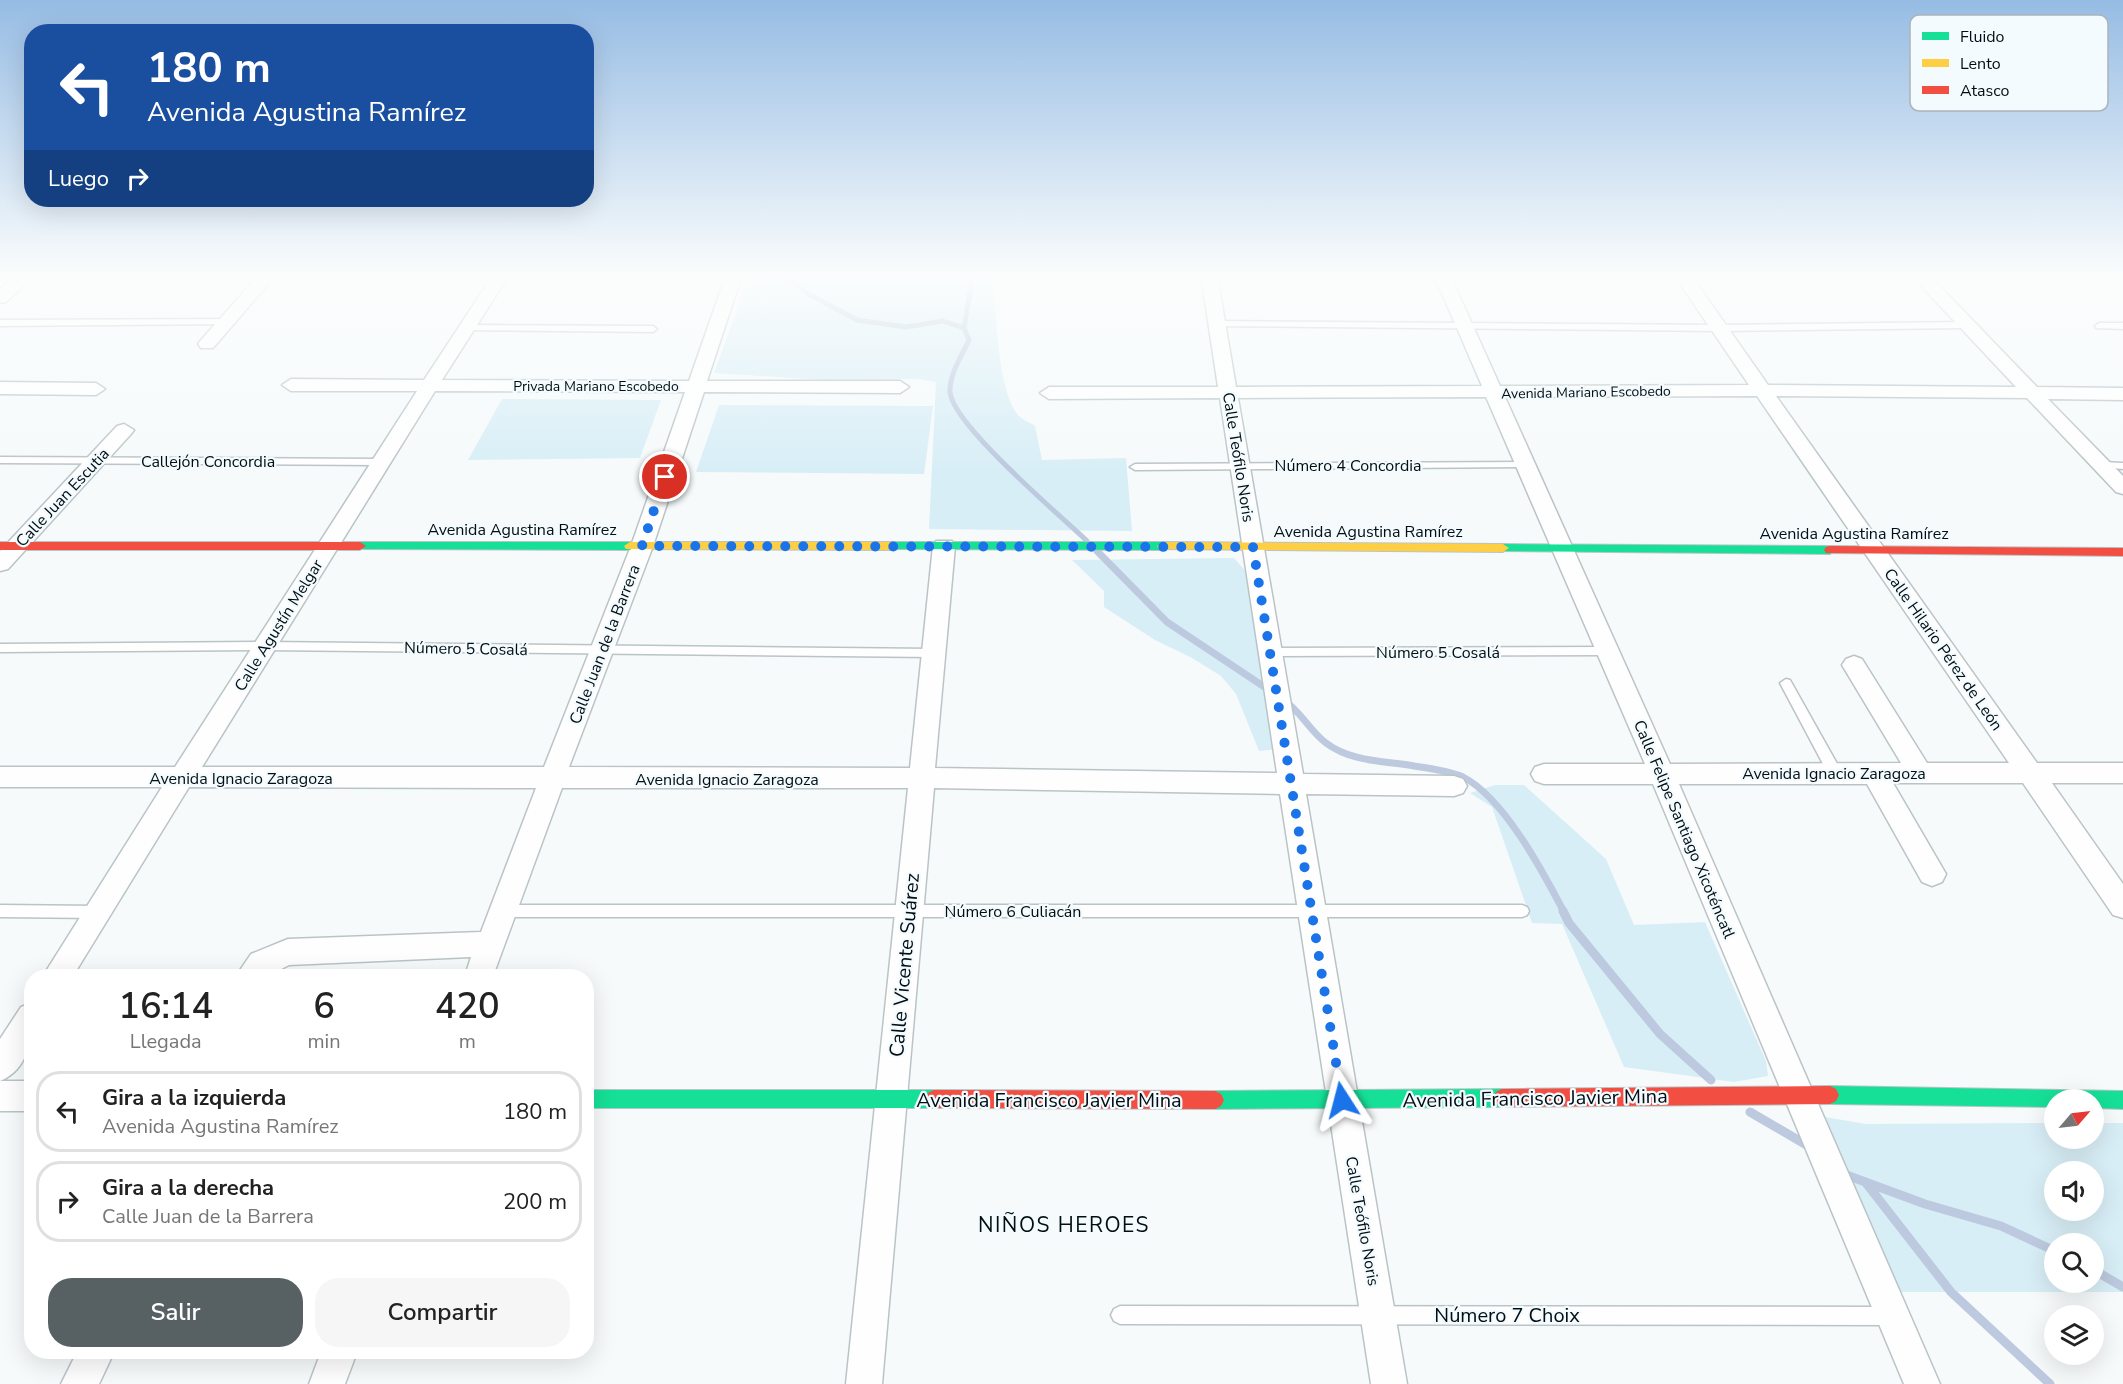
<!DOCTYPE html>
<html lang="es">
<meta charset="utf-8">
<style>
:root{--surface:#fff;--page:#f6f6f6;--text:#222;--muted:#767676;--line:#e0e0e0;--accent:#576164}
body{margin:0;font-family:"Nunito Sans",sans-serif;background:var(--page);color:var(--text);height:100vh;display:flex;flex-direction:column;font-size:22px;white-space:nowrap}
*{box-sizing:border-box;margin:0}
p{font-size:20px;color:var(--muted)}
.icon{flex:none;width:33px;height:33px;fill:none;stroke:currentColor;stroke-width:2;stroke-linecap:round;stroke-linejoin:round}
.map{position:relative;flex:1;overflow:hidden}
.drawer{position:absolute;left:24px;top:969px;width:570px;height:390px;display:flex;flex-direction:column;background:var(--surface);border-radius:24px;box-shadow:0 6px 24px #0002}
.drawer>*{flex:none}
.top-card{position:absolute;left:24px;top:24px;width:570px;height:183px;border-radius:24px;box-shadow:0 6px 24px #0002;background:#1a4fa0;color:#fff;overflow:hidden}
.needle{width:39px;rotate:62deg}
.buttons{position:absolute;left:2044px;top:1089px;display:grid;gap:12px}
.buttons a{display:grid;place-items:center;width:60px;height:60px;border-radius:50%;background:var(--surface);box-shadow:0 6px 24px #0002;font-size:30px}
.pin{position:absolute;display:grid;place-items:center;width:51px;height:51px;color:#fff;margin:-26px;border:3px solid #fff;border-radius:50%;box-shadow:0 2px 6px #0007}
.me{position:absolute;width:66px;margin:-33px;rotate:351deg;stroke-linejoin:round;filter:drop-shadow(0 0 4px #0008)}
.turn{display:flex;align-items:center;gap:21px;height:126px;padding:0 24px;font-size:27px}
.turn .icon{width:78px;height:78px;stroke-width:2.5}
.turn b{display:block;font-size:42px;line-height:51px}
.then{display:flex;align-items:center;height:57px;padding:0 24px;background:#0003;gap:12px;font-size:22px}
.eta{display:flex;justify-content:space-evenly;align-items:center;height:102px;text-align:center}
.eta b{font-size:36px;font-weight:600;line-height:42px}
.primary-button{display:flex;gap:12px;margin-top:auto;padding:12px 24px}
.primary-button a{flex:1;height:69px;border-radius:24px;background:var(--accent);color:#fff;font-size:24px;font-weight:600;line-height:69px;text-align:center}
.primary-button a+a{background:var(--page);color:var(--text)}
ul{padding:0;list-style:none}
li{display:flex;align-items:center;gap:18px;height:81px;margin:0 12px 9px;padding:0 12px;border:3px solid var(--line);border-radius:24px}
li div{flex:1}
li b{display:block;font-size:22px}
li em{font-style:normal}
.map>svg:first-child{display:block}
.green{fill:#d8eef6;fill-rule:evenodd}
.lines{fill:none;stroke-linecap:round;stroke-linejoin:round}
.stream-far2{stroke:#bcc9de;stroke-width:5}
.stream-far1{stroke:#bcc9de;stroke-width:7}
.stream{stroke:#bcc9de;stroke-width:9}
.lane-casing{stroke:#bac4c7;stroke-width:3}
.street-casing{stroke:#bac4c7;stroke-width:3}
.fast-casing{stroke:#bac4c7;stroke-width:2}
.slow-casing{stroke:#bac4c7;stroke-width:2}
.jam-casing{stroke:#bac4c7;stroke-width:2}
.lane{fill:#fefefe;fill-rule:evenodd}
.street{fill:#fefefe;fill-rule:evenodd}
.fast{fill:#16e098;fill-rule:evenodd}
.slow{fill:#ffcf43;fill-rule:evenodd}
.jam{fill:#f24e42;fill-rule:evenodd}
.route{stroke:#1a73e8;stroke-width:10;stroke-dasharray:0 18}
.labels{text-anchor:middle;stroke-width:4.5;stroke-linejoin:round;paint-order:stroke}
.far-street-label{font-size:14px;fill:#020e13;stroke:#f3fbfe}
.street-label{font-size:16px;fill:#020e13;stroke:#f3fbfe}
.near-street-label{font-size:20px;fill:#020e13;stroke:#f3fbfe}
.near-neighbourhood-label{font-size:21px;letter-spacing:1.5px;fill:#020e13;stroke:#f3fbfe}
.key{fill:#f3fbfe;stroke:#abb4b8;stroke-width:1.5}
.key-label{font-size:16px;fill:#020e13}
</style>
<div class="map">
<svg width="2123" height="1384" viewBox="0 0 2123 1384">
<rect width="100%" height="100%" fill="#f6fafb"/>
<g class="green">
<path d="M 754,275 L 993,275 C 996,309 997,392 1019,416 C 1023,420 1031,423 1035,426 L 1042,460 L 1126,458 L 1132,531 L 929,529 L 936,382 L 920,379 L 825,380 L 714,373 L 749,277 Z"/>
<polygon points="502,399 661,400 640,458 468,460"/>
<polygon points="719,405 933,406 924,474 696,472"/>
<polygon points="1234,558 1250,576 1280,749 1259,751 1236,694 1221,676 1192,658 1155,640 1104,607 1104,591 1072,560"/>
<polygon points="1495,785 1524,785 1606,859 1634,925 1705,922 1766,1061 1768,1076 1734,1082 1624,1067 1562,924 1532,923 1492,807 1470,793"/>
<path d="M 1825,1117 L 1866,1124 L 2055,1123 L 2055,1138 L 2094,1138 L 2094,1123 L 2123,1123 L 2123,1292 L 1894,1292 ZM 2055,1172 L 2094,1172 L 2094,1210 L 2055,1210 ZM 2055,1244 L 2094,1244 L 2094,1282 L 2055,1282 Z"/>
</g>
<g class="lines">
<g class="stream-far2">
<path d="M 783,275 L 810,295 L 857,320 L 906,327 L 943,321 L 964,328 L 969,340 C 962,355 949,375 950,392 C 952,424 1061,516 1087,541"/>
<polyline points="964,328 973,275"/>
</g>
<g class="stream-far1">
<polyline points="1097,551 1167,622 1269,690"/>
<path d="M 1284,700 C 1301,712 1310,731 1326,743 C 1351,762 1385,761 1414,766 C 1428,768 1450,771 1463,777 C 1504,798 1543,872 1564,912"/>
</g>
<g class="stream">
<polyline points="1563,911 1569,923 1660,1034 1711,1080"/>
<polyline points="1750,1112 1810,1147"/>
<polyline points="1841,1173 1925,1204 2001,1226 2055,1251"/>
<polyline points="1866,1183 1951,1292 2050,1384"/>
<polyline points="2094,1270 2123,1287"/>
</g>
<g class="lane-casing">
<g id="lane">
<polygon points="226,319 229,320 229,324 0,326 0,320"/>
<polygon points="1217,321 1720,325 1966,322 1970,325 1966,328 1720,331 1214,326 1213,324"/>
<polygon points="2099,323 2123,323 2123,329 2096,328 2095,326"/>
<polygon points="467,325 653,326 657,329 653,332 464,330 464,326"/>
<polygon points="0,457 380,459 385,462 380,465 0,463"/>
<polygon points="1526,462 1530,463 1530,467 1135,470 1130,467 1135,464"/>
<polygon points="2102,462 2123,463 2123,469 2098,467 2097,465"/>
<polygon points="265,642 933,649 939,653 933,657 265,650 0,652 0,644"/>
<polygon points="1608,647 1614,651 1608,655 1269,656 1263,652 1269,648"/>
<polygon points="1786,679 1790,680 1840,769 1841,773 1840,777 1830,777 1780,683"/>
<polygon points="0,905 98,906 103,908 105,912 103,916 98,918 0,917"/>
<polygon points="503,905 1522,905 1527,907 1529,911 1527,915 1522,917 503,917 498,915 496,911 498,907"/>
<polygon points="1120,1306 1890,1307 1896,1310 1899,1316 1896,1322 1890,1325 1120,1324 1114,1321 1111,1315 1114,1309"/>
</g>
</g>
<g class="street-casing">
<g id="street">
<polygon points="17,275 35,275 6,302 0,303 0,289"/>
<polygon points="259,275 276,275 213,348 201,348 198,344 201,340"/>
<path d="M 493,275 L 509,275 L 442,380 L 689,381 L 726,275 L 742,275 L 707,381 L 900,381 L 909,387 L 900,393 L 704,392 L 653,546 L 569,767 L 910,768 L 933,546 L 936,541 L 952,541 L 955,546 L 935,768 L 1277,773 L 1220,398 L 1049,399 L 1040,393 L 1049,387 L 1218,387 L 1201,275 L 1217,275 L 1236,387 L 1482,386 L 1434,275 L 1450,275 L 1500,386 L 1749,385 L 1674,275 L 1691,275 L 1768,385 L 2016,387 L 1911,275 L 1929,275 L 2037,387 L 2123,388 L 2123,400 L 2048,399 L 2123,476 L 2123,494 L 2116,492 L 2027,398 L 1776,396 L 2037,763 L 2123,763 L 2123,783 L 2052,783 L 2123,884 L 2123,918 L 2113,915 L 2023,783 L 1893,783 L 1946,874 L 1942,882 L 1932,886 L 1922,882 L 1867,784 L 1679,784 L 1940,1384 L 1904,1384 L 1653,784 L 1544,784 L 1535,781 L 1531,774 L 1535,767 L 1544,764 L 1645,764 L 1486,397 L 1238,398 L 1303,774 L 1454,776 L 1463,779 L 1467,786 L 1463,793 L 1454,796 L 1306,794 L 1407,1384 L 1371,1384 L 1280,794 L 934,788 L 882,1384 L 846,1384 L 908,788 L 562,788 L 493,976 L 465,976 L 471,957 L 289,965 L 268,976 L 236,976 L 251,954 L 288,939 L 481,932 L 536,788 L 189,787 L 73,976 L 43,976 L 162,787 L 0,787 L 0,767 L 175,767 L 417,391 L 291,391 L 282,385 L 291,379 L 424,380 ZM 435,391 L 685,392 L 631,546 L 544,767 L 202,767 ZM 1757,396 L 2009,763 L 1927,763 L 1862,659 L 1854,656 L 1846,659 L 1842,665 L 1901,763 L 1670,764 L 1505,397 Z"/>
<polygon points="0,382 96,383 105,389 96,395 0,394"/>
<polygon points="124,424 134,430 131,434 8,569 0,571 0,551 117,426"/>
<path d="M 32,1003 C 32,1032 32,1068 0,1081 L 32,1081 L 32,1111 L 0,1111 L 0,1039 L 21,1007 Z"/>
<polygon points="77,1352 114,1352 99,1384 61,1384"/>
<polygon points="321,1352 357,1352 345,1384 309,1384"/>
</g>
</g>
<g class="fast-casing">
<g id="fast">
<polygon points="360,542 630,542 636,546 630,550 356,549 354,546 356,543"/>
<polygon points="890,542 1163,542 1169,546 1163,550 886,549 884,546"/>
<polygon points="1503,544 1830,546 1836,550 1830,554 1499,551 1497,548"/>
<polygon points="1830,1086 2123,1091 2123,1109 2094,1108 2094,1100 2055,1100 2055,1107 1830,1104 1824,1101 1821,1095 1824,1089"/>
<polygon points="1502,1089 1508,1092 1511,1098 1508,1104 1502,1107 1215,1109 1209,1106 1206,1100 1209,1094 1215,1091"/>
<polygon points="586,1090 934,1090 940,1093 943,1099 940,1105 934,1108 586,1108"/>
</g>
</g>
<g class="slow-casing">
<g id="slow">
<polygon points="630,542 890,542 896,546 890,550 626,549 624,546"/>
<polygon points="1163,542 1503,544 1509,548 1503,552 1159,549 1157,546"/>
</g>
</g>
<g class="jam-casing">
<g id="jam">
<polygon points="0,542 360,542 366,546 360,550 0,550"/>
<polygon points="1830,546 2123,548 2123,556 1826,553 1824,550 1826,547"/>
<polygon points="1830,1086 1836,1089 1839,1095 1836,1101 1830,1104 1502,1107 1496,1104 1493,1098 1496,1092 1502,1089"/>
<polygon points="934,1090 1215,1091 1221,1094 1224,1100 1221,1106 1215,1109 934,1108 928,1105 925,1099 928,1093"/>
</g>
</g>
<use href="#lane" class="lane"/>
<use href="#street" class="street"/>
<use href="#fast" class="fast"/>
<use href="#slow" class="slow"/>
<use href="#jam" class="jam"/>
</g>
<linearGradient id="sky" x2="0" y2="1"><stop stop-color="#96bce4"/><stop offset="0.59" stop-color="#fbfdfd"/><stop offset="1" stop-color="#fbfdfd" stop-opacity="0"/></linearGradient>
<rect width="2123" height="469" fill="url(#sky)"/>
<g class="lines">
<polyline class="route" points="665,477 642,546 1253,547 1342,1100"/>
</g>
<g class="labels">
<g class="far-street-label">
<text x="596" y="391">Privada Mariano Escobedo</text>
<text transform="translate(1586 392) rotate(-1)" y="5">Avenida Mariano Escobedo</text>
</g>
<g class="street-label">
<text transform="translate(1239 457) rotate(81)" y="6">Calle Teófilo Noris</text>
<text x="208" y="467">Callejón Concordia</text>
<text x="1348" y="471">Número 4 Concordia</text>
<text transform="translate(62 497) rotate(-47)" y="6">Calle Juan Escutia</text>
<text x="522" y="535">Avenida Agustina Ramírez</text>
<text x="1368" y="537">Avenida Agustina Ramírez</text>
<text x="1854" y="539">Avenida Agustina Ramírez</text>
<text transform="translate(278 625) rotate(-58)" y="6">Calle Agustín Melgar</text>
<text transform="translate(604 644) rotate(-69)" y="6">Calle Juan de la Barrera</text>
<text transform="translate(466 648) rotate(1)" y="6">Número 5 Cosalá</text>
<text transform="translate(1944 649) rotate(55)" y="6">Calle Hilario Pérez de León</text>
<text x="1438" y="658">Número 5 Cosalá</text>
<text x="1834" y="779">Avenida Ignacio Zaragoza</text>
<text x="241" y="784">Avenida Ignacio Zaragoza</text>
<text x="727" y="785">Avenida Ignacio Zaragoza</text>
<text transform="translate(1685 829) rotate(67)" y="6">Calle Felipe Santiago Xicoténcatl</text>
<text x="1013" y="917">Número 6 Culiacán</text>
<text transform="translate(1363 1221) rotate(80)" y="6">Calle Teófilo Noris</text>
</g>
<g class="near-street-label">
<text transform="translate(904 965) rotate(-85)" y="7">Calle Vicente Suárez</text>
<text transform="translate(1535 1098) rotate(-1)" y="7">Avenida Francisco Javier Mina</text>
<text x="1049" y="1107">Avenida Francisco Javier Mina</text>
<text x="1507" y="1322">Número 7 Choix</text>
</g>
<g class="near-neighbourhood-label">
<text x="1064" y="1232">NIÑOS HEROES</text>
</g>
</g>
<rect x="1910" y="15" width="198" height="96" rx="9" class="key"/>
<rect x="1922" y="32" width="27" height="8" fill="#16e098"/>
<rect x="1922" y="59" width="27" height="8" fill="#ffcf43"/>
<rect x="1922" y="86" width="27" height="8" fill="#f24e42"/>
<g class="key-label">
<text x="1960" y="42">Fluido</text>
<text x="1960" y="69">Lento</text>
<text x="1960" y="96">Atasco</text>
</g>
</svg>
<div class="buttons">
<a><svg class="needle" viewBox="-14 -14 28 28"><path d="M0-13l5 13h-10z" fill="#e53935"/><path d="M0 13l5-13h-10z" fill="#767676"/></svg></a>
<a><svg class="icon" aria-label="sound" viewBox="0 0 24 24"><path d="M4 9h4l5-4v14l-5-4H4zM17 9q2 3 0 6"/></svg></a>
<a><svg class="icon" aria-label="search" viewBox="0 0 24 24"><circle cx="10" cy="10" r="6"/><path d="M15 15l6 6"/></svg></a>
<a><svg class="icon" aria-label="layers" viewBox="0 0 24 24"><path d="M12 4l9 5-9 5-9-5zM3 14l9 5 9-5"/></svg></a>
</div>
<div class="pin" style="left:665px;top:477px;background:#d93025"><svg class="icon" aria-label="arrive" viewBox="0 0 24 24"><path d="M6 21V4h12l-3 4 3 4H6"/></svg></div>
<svg class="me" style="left:1342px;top:1100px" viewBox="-20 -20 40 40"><path d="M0-17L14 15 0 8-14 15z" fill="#1a73e8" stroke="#fff" stroke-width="4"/></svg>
<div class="top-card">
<div class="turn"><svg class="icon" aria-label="left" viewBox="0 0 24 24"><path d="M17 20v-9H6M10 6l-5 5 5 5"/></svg><div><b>180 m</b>Avenida Agustina Ramírez</div></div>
<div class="then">Luego<svg class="icon" aria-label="right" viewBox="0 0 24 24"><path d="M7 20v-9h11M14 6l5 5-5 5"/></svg></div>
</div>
<section class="drawer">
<div class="eta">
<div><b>16:14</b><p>Llegada</p></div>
<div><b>6</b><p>min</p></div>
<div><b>420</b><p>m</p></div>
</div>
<ul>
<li><svg class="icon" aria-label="left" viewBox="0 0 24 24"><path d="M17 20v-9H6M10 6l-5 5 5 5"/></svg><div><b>Gira a la izquierda</b><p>Avenida Agustina Ramírez</p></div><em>180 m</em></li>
<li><svg class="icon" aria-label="right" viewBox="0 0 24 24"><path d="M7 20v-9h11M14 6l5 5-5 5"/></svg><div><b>Gira a la derecha</b><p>Calle Juan de la Barrera</p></div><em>200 m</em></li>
</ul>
<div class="primary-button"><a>Salir</a><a>Compartir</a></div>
</section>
</div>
